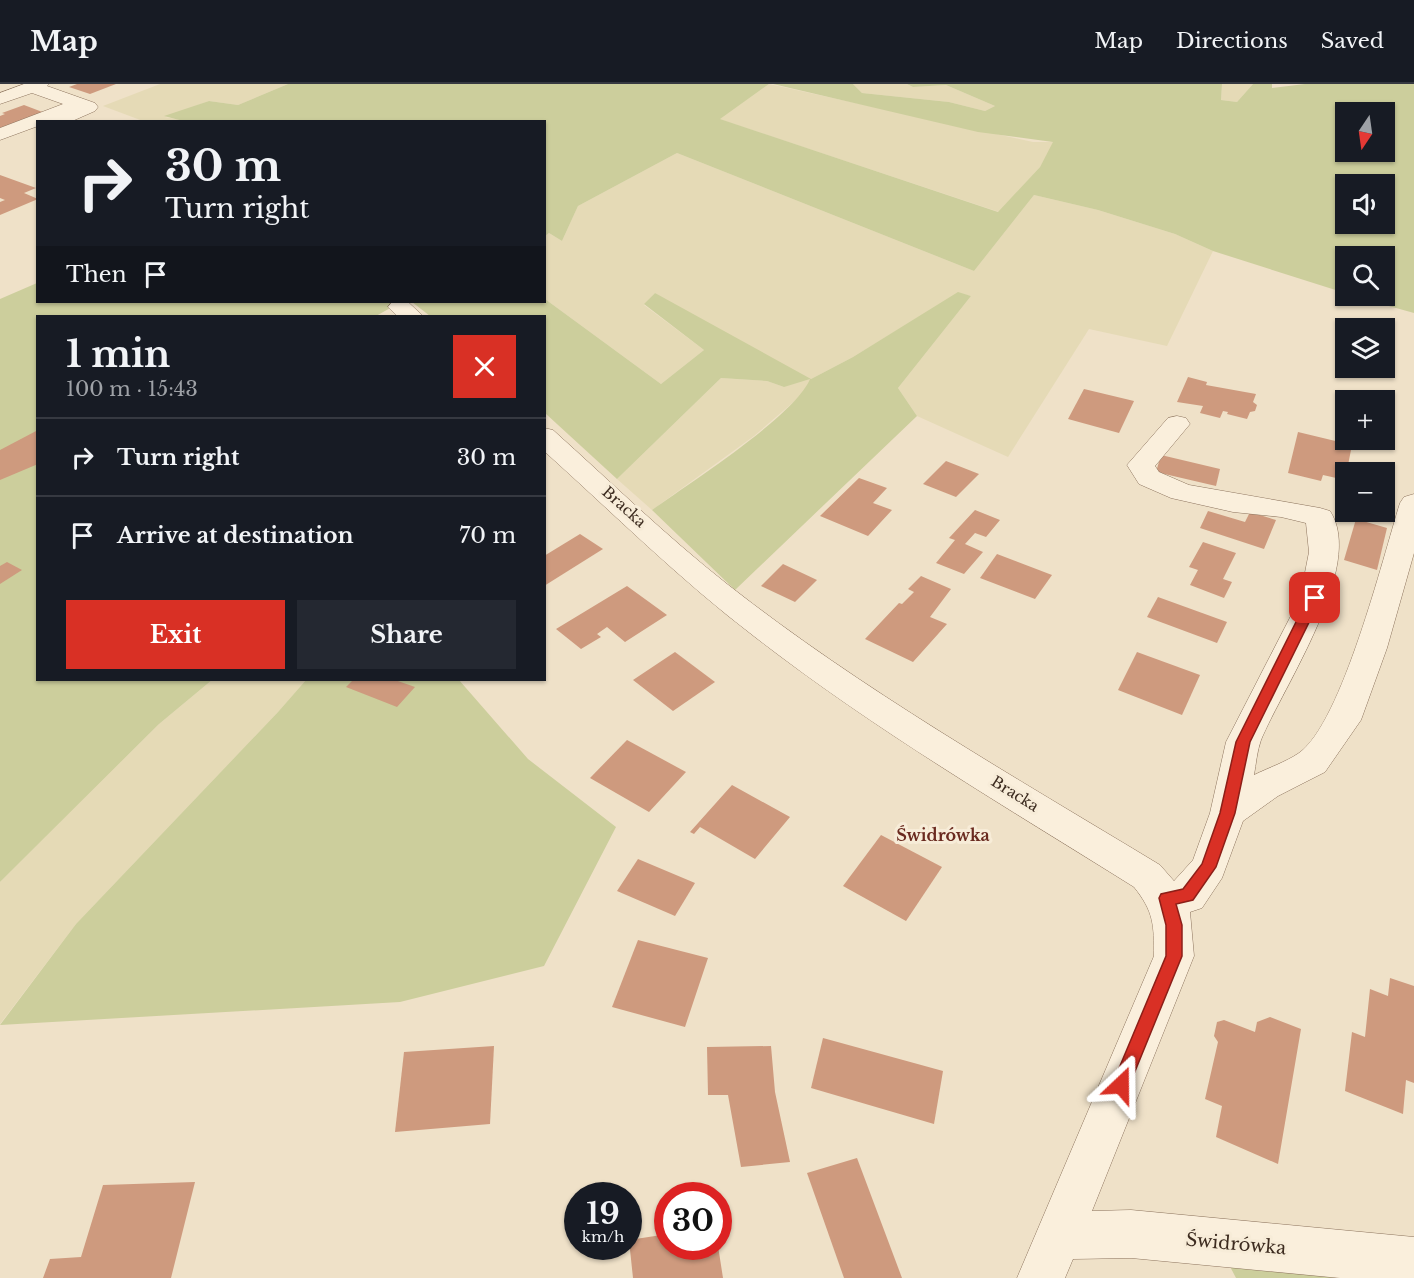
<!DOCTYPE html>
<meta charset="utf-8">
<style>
:root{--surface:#171b24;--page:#242831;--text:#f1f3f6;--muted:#9ea1a6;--line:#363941;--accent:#d93025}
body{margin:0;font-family:"Libre Baskerville",serif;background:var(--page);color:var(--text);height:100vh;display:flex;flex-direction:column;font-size:22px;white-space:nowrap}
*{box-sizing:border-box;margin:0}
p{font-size:20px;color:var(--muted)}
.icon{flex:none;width:33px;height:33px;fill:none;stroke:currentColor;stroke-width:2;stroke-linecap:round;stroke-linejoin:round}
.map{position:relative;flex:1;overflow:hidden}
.side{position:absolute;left:36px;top:231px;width:510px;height:366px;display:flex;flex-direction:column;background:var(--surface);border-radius:0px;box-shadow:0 2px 4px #0004}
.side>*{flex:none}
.hud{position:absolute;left:36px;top:36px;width:510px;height:183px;border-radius:0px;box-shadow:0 2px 4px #0004;background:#171b24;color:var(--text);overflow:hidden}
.needle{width:39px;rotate:193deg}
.controls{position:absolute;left:1335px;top:18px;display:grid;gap:12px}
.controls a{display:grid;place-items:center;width:60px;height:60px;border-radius:0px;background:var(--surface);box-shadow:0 2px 4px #0004;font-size:30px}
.speed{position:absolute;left:564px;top:1098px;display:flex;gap:12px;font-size:30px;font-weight:700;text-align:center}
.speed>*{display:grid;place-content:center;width:78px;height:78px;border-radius:50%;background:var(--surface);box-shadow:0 2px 4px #0004;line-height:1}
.speed small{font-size:15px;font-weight:400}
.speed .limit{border:9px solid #d22;background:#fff;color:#111}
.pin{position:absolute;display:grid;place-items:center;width:51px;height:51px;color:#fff;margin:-26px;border-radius:12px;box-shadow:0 3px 9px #0006}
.me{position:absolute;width:66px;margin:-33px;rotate:23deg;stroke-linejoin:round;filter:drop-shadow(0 0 4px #0008)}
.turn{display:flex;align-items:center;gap:21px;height:126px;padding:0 30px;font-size:27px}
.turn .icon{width:78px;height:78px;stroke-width:2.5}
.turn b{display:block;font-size:42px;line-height:51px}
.then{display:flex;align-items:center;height:57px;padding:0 30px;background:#0003;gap:12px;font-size:22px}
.round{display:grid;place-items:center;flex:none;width:63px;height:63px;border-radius:0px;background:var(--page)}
.head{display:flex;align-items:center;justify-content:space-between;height:102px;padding:0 30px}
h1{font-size:36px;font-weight:800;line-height:45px}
.action{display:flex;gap:12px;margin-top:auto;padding:12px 30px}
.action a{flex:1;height:69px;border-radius:0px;background:var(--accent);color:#fff;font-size:24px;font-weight:800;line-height:69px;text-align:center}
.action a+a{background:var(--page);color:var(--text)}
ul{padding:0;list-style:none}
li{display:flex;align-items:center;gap:18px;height:78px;padding:0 30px;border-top:2px solid var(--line)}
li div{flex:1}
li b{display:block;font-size:22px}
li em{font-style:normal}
header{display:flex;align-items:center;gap:36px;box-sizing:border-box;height:84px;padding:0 30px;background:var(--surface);border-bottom:2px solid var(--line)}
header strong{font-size:28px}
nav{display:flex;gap:33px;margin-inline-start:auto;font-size:21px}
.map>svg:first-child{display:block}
.farmland{fill:#e5dab6}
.green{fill:#ccce9c;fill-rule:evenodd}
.building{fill:#ce9a7e}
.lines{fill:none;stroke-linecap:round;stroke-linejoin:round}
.minor-casing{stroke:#8c735d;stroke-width:1}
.minor{fill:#faefdc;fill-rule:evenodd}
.route{fill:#d93025;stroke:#8d1f18;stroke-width:1.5}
.labels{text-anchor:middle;stroke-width:6;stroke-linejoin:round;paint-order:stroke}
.street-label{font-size:15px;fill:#3d2c20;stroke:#f7ecd8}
.neighbourhood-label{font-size:16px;font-weight:bold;fill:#6a2a1f;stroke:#f7ecd8}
.near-street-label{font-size:18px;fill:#3d2c20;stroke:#f7ecd8}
</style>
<header>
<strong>Map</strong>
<nav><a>Map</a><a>Directions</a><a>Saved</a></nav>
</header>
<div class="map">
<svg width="1414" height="1194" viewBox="0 0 1414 1194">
<rect width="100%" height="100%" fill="#efe1c8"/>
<g class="farmland">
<polygon points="160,0 288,0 238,21 209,17 165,33 187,37 143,37 103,22"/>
<polygon points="769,0 1033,58 1054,58 1040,83 999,128 719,35"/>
<polygon points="853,0 907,0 913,3 946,1 995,22 985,27 949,18 862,9"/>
<polygon points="1222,0 1253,0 1237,18 1221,16"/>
<polygon points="677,69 974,187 1034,111 1098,126 1175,150 1213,167 1167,262 1089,245 1008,373 917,332 898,304 971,212 958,209 853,273 811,295 804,309 754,352 652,426 617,395 721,294 767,297 784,303 655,209 644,221 704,266 661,300 545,215 545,152 549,149 562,157 578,122"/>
<polygon points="212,596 306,596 278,628 76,840 0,940 0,798 159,640"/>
</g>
<g class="green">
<path d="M 288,0 L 769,0 L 720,35 L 998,128 L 1040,83 L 1053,58 L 978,48 L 773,0 L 853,0 L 862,9 L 949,18 L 985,27 L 995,22 L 946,1 L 913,3 L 907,0 L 1222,0 L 1221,16 L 1237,18 L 1253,0 L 1272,0 L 1272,4 L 1305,0 L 1414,0 L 1414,229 L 1353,212 L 1384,212 L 1384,172 L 1346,172 L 1345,209 L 1213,167 L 1175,150 L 1098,126 L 1034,111 L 974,187 L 677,69 L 578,122 L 562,157 L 549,149 L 545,152 L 544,38 L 187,38 L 164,32 L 209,17 L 238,21 ZM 1346,28 L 1384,28 L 1384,68 L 1346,68 ZM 1346,100 L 1384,100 L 1384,140 L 1346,140 Z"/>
<polygon points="37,199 38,218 401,218 376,232 38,232 38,596 212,596 159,640 0,798 0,215"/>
<path d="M 958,208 L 971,212 L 898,304 L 917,332 L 735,506 L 652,426 C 688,400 795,332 810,295 L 784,303 L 767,297 L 721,294 L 617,395 L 545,329 L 544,232 L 430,232 L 412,218 L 544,218 L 545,215 L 661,300 L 704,266 L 644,220 L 655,209 L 811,295 L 853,273 Z"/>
<polygon points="306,596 459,596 528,675 616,743 544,882 400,918 0,941 76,840 278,628"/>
<polygon points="1224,1171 1414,1194 1236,1194"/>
</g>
<g class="building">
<polygon points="77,0 116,0 90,10 69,3"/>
<polygon points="24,21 45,29 0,45 0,32 5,30 2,29"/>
<polygon points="0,91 36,104 24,109 38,115 0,131 0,118 5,116 0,114"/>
<polygon points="1188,293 1207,298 1206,301 1256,310 1253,318 1257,321 1255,327 1250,328 1247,335 1227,330 1228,328 1223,327 1220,334 1200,329 1203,322 1177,318"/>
<polygon points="1084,305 1134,317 1119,349 1068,335"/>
<polygon points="38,346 38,380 0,396 0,366"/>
<polygon points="1298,348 1352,361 1345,396 1323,391 1321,397 1288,389"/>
<polygon points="1161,371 1220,385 1216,402 1156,388"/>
<polygon points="946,377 979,390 956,413 923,400"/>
<polygon points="859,394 887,404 873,419 892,426 868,452 820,432"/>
<polygon points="975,426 1000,436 986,453 975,449 965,460 983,468 964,490 936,479 955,456 949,454"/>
<polygon points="1208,427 1245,438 1250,428 1276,436 1264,465 1200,444"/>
<polygon points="1356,435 1387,444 1377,486 1344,476"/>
<polygon points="580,450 603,465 544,502 544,472"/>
<polygon points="1203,458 1236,469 1223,495 1232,498 1224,514 1190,501 1198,486 1189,483"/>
<polygon points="997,470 1052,491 1035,515 980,494"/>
<polygon points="7,478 22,486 0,500 0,482"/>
<polygon points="783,480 817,496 795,518 761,502"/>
<polygon points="921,492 951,505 930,533 947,540 913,578 865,555 899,519 902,520 914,508 908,505"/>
<polygon points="627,502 667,531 625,558 607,543 597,550 601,553 581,565 556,545"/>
<polygon points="1158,513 1227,538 1217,559 1147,533"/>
<polygon points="675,568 715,598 673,627 633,596"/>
<polygon points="1137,568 1200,591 1182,631 1118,606"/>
<polygon points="353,596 395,596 415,603 397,623 346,603"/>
<polygon points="627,656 686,688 649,728 590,694"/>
<polygon points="732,701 790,733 755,775 700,743 694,750 690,748"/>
<polygon points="881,751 942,783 906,837 843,802"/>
<polygon points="638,775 695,799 675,832 617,807"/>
<polygon points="638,856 708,874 685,943 612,923"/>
<polygon points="1390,894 1414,902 1414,999 1406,996 1403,1030 1345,1007 1352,948 1365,953 1370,905 1388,912"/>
<polygon points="1270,933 1301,945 1278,1080 1216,1053 1222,1022 1205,1015 1218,958 1214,952 1217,938 1224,936 1255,948 1257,938"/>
<polygon points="823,954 943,987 934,1040 811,1004"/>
<polygon points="494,962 490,1040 395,1048 404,968"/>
<polygon points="771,962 775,1008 790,1078 741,1083 728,1011 708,1011 707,963"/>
<polygon points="857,1074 902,1194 844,1194 807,1089"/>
<polygon points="195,1098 171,1194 43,1194 50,1175 81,1173 103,1101"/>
<polygon points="668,1150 668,1162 718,1162 723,1194 633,1194 629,1156"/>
</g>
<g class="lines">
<g class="minor-casing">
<g id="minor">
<polygon points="24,0 49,0 47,2 95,19 98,23 95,27 70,38 38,38 38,42 0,56 0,44 63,20 32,9 0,20 0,9"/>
<polygon points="392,218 408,218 423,232 397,232 388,223"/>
<path d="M 1177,332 L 1186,334 L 1190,340 L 1155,382 L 1159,388 L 1189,401 L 1320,424 L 1330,427 C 1366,481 1283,603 1261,656 C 1257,667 1256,680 1254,691 C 1268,684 1286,678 1299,669 C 1342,639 1383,473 1400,419 L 1404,413 L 1414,410 L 1414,469 L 1387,564 L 1361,636 L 1325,688 L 1278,712 L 1243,737 L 1222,794 L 1202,824 L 1190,828 L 1194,872 L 1092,1127 L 1131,1126 L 1414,1153 L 1414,1194 L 1340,1194 L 1131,1174 L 1073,1175 L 1065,1194 L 1017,1194 L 1154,872 C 1154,841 1154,828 1134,803 C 1006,723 875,646 755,553 C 680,496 614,430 544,367 L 544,344 L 553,346 C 611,398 666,452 727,500 C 862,606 1013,692 1160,781 L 1174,797 L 1193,776 L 1210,729 L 1226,658 L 1300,514 L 1309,468 L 1306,439 L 1281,433 L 1233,428 L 1171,414 L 1139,400 L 1127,381 L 1168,334 Z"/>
</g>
</g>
<use href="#minor" class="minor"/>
</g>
<polygon class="route" points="1315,510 1321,514 1250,658 1235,729 1216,783 1193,816 1176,820 1182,841 1182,872 1127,1007 1121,1010 1114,1007 1112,1001 1166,872 1166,841 1159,814 1161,810 1183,805 1202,780 1220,729 1236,658 1308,514"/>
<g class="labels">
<g class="street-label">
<text transform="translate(624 423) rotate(42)" y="5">Bracka</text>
<text transform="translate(1015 710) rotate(32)" y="5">Bracka</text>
</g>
<g class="neighbourhood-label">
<text x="943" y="757">Świdrówka</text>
</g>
<g class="near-street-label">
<text transform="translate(1236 1160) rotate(5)" y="6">Świdrówka</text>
</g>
</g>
</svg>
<div class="controls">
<a><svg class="needle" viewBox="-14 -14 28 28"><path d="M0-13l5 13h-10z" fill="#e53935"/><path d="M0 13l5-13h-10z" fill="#9ea1a6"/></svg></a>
<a><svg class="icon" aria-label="sound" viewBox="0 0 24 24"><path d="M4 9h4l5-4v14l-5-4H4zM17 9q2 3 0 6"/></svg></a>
<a><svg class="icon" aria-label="search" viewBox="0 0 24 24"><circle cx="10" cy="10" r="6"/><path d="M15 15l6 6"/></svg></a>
<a><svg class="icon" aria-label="layers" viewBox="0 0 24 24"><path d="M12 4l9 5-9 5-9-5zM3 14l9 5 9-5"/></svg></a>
<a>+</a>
<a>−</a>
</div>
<div class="speed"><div>19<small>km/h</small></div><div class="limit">30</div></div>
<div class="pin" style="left:1315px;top:514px;background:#d93025"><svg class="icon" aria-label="arrive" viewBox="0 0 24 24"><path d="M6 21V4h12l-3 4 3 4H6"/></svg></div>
<svg class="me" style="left:1121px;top:1001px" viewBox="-20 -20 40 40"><path d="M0-17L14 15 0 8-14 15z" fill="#d93025" stroke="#fff" stroke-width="4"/></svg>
<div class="hud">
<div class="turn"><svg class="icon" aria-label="right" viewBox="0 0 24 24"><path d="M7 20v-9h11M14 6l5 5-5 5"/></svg><div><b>30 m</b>Turn right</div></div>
<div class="then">Then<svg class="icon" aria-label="arrive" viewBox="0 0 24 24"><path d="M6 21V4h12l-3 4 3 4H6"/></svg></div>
</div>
<section class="side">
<div class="head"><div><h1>1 min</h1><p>100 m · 15:43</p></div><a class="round" style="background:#d93025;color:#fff"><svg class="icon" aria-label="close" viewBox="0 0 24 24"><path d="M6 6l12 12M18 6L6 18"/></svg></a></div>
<ul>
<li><svg class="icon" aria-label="right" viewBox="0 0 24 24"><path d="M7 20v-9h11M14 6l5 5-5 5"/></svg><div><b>Turn right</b></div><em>30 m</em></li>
<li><svg class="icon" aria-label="arrive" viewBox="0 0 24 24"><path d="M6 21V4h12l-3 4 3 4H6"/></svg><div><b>Arrive at destination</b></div><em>70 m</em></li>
</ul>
<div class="action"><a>Exit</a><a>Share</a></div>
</section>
</div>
